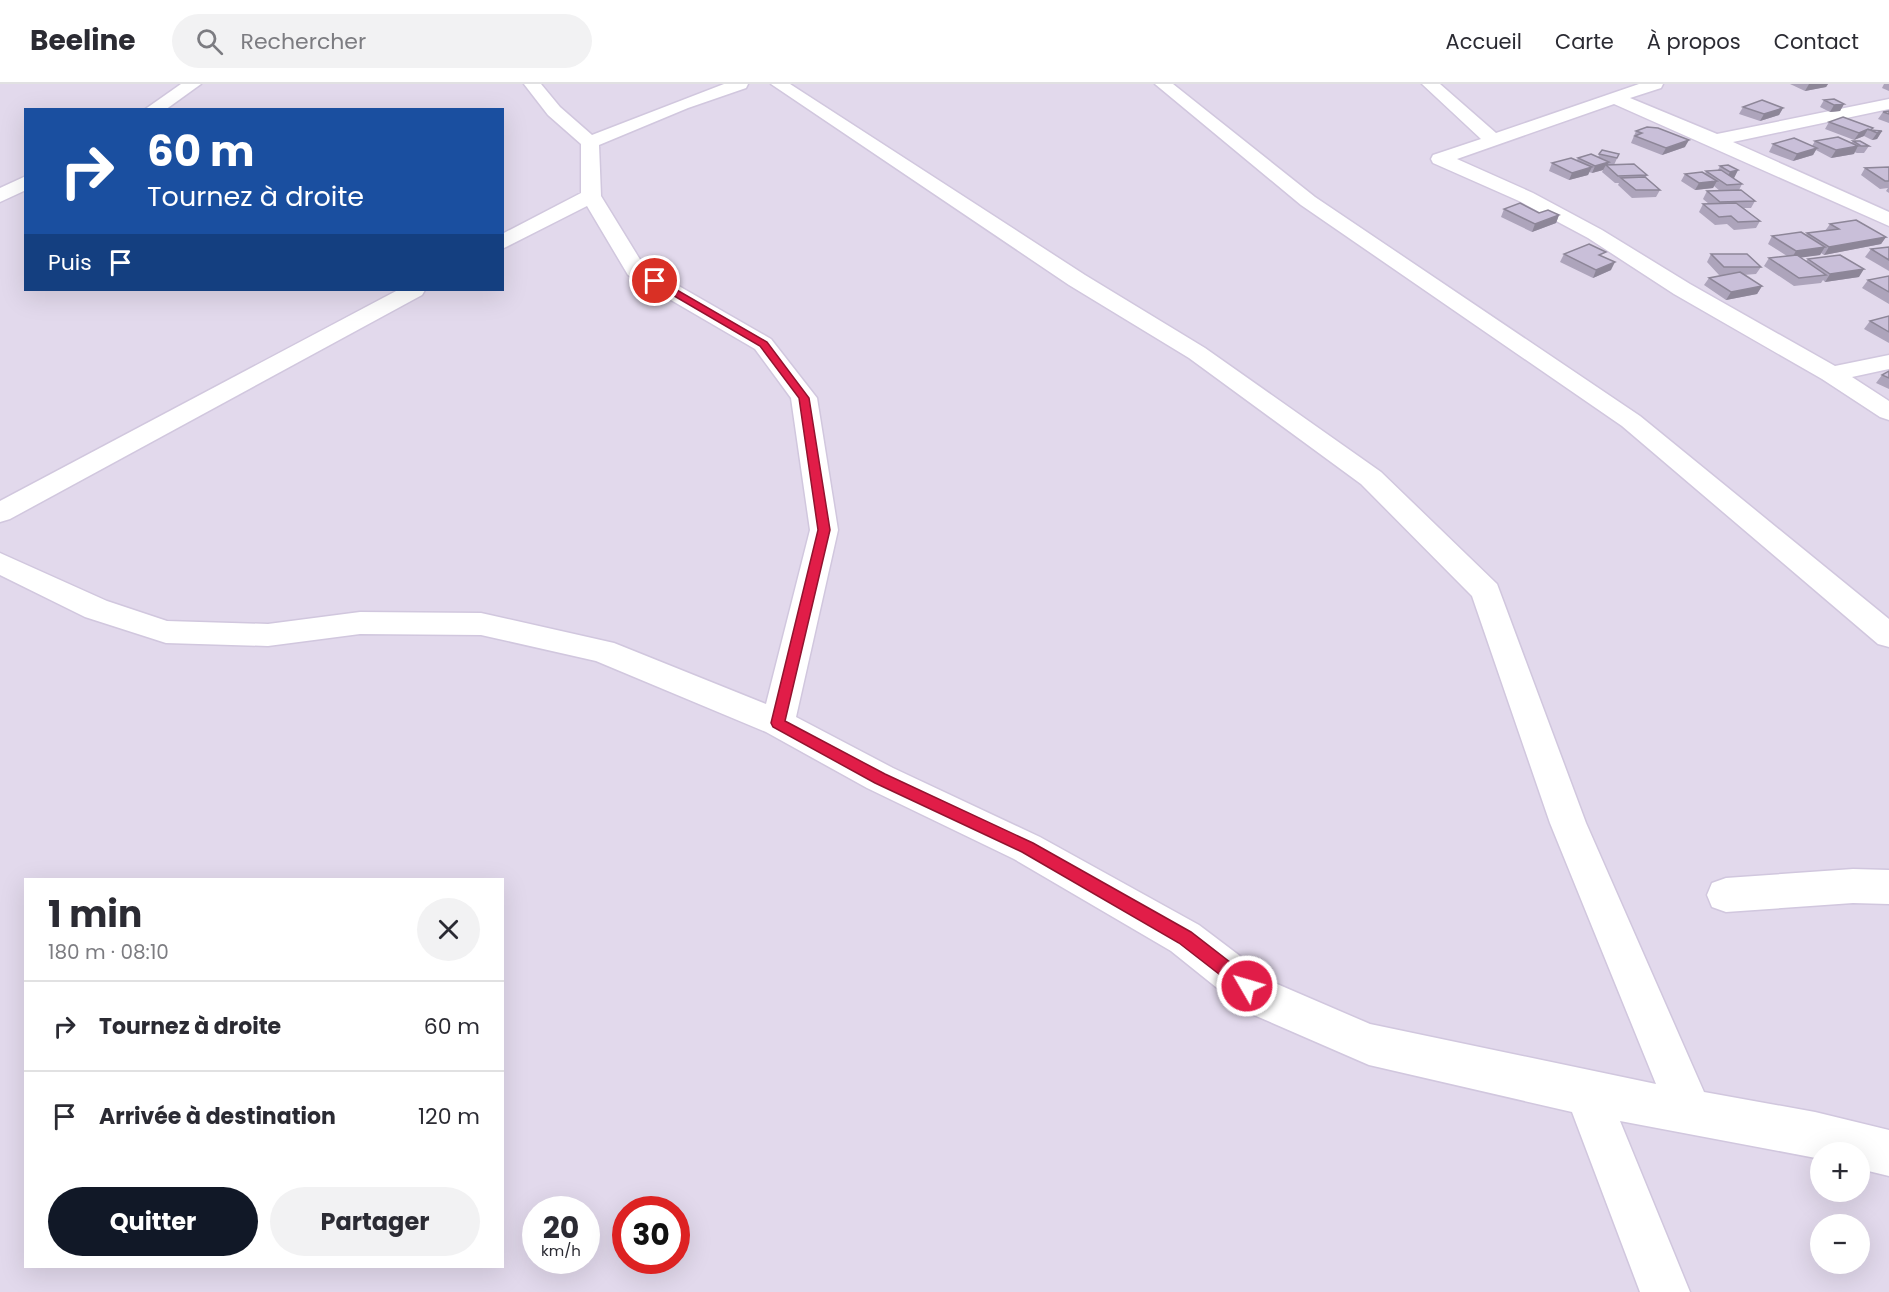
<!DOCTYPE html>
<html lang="fr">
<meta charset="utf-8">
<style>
:root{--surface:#fff;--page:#f2f2f3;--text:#2b2b33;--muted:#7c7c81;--line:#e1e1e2;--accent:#111827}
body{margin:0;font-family:Poppins,sans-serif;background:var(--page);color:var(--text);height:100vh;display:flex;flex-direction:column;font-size:22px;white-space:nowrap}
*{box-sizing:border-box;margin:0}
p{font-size:20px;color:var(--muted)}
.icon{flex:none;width:33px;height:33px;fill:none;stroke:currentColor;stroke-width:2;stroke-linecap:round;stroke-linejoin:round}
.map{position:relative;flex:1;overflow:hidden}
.side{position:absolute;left:24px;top:794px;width:480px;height:390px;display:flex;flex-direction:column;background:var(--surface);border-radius:0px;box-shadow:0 6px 24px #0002}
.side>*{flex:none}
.hud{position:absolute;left:24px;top:24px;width:480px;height:183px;border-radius:0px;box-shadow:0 6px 24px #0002;background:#1a4fa0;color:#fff;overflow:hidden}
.controls{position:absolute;left:1810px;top:1058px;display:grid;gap:12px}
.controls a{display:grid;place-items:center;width:60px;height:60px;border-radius:50%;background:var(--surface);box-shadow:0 6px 24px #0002;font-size:30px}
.speed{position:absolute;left:522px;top:1112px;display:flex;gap:12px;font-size:30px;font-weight:700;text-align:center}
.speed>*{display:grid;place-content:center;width:78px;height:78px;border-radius:50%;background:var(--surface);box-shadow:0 6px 24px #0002;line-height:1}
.speed small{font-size:15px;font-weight:400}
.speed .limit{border:9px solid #d22;background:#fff;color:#111}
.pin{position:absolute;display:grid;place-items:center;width:51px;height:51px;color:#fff;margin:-26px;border:3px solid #fff;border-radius:50%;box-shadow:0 2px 6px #0007}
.me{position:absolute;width:66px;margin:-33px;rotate:308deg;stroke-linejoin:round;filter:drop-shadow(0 0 4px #0008)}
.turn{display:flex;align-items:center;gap:21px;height:126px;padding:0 24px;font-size:27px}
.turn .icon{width:78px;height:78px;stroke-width:2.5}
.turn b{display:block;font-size:42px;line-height:51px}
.then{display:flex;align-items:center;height:57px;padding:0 24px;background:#0003;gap:12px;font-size:22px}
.round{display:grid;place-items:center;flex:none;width:63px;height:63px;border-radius:32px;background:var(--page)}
.head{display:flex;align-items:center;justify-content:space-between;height:102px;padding:0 24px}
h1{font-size:36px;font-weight:700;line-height:45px}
.primary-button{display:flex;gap:12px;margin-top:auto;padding:12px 24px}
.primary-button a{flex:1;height:69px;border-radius:36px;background:var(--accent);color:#fff;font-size:24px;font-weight:700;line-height:69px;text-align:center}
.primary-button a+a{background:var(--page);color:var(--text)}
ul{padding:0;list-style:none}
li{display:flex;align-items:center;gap:18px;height:90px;padding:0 24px;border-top:2px solid var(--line)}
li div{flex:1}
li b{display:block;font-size:22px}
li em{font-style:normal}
header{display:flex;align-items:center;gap:36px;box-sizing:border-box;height:84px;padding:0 30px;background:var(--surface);border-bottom:2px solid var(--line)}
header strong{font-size:28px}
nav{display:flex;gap:33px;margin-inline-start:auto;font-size:21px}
.search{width:420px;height:54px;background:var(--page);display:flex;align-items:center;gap:15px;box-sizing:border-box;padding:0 21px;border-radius:33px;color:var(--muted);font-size:22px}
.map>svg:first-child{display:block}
.residential{fill:#e2d9ec;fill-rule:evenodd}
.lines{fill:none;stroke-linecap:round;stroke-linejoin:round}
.street-casing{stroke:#d1c7de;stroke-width:3}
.street{fill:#fff;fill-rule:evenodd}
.wall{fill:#ada4bb}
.shaded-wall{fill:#8d8698}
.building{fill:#c9bfd9;stroke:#8d8698;stroke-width:1.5}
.route{fill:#e11d48;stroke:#92132f;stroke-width:1.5}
</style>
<header>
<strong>Beeline</strong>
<div class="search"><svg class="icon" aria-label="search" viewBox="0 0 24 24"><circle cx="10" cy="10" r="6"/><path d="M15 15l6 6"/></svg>Rechercher</div>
<nav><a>Accueil</a><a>Carte</a><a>À propos</a><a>Contact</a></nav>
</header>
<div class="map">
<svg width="1889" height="1208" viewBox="0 0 1889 1208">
<rect width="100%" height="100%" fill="#ede7f4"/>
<path class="residential" d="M 0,0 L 1889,0 L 1889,1208 L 0,1208 ZM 26,26 L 502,26 L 502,206 L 26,206 ZM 26,795 L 502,795 L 502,1182 L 26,1182 ZM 1821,1068 L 1860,1068 L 1860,1107 L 1821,1107 ZM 536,1125 L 586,1125 L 586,1176 L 536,1176 ZM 626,1125 L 676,1125 L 676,1176 L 626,1176 ZM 1821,1140 L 1860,1140 L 1860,1179 L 1821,1179 Z"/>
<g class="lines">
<g class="street-casing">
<g id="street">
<polygon points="181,0 201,0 165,26 144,26"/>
<polygon points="524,0 541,0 560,23 592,51 724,0 748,0 746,4 688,24 599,61 601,112 644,182 771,255 817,314 838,446 796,633 893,684 1040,753 1199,841 1277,900 1370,940 1656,1000 1550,739 1472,512 1361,400 1189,274 1069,201 771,0 790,0 1085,191 1205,264 1381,388 1497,500 1586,739 1704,1008 1815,1028 1889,1046 1889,1092 1860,1085 1860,1068 1821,1068 1821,1075 1620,1037 1690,1208 1640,1208 1572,1028 1369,981 1247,928 1171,867 1014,775 867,704 766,648 596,577 481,551 360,550 268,562 166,559 85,533 0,491 0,469 107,517 167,537 268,540 360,528 481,529 614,559 766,620 810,446 791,314 755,265 628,191 587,122 502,165 502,150 581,109 581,60 548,31"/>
<polygon points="1155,0 1173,0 1315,113 1640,332 1889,535 1889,563 1878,560 1622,342 1301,121"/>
<polygon points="1422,0 1440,0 1496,49 1639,0 1663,0 1661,4 1630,14 1717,50 1889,15 1889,25 1733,58 1889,128 1889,142 1614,20 1457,75 1533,109 1602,146 1690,200 1835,282 1889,271 1889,285 1852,293 1889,317 1889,336 1880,333 1822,295 1674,210 1588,154 1519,117 1433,79 1431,75 1433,71 1481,55"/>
<polygon points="26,92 26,106 0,118 0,104"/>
<polygon points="398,206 425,206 422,211 10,435 0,438 0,417"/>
<polygon points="1853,785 1889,786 1889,820 1853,819 1726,828 1712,823 1707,811 1712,799 1726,794"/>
</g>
</g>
<use href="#street" class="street"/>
</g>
<g class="wall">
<polygon points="1790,0 1828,0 1826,3 1805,7"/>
<polygon points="1884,0 1889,0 1889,7 1882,4"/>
<polygon points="1824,16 1844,20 1840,27 1830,28 1820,23"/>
<polygon points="1743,23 1783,24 1779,31 1760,37 1739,30"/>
<polygon points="1889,27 1889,39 1878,35 1883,28"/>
<polygon points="1829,38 1872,46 1882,47 1877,55 1872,56 1864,52 1854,56 1825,45"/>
<polygon points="1636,47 1685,63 1662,71 1631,59"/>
<polygon points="1815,57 1851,59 1853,57 1869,62 1864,69 1857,69 1854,68 1854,70 1831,74 1816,66 1813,71 1793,77 1769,68 1773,60 1812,62"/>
<polygon points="1602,66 1619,70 1614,81 1647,91 1646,93 1660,106 1656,113 1632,114 1618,101 1619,99 1615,99 1602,88 1603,86 1592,89 1589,88 1588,91 1569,96 1549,87 1552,79 1577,76 1578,74 1598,73"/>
<polygon points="1720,82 1738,86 1734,94 1732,94 1742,100 1739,106 1755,117 1751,124 1744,124 1760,137 1756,144 1734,146 1727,140 1715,141 1699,128 1703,120 1709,120 1703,115 1707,107 1720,107 1714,102 1713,104 1695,106 1681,97 1685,90 1705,90 1706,87 1718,86"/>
<polygon points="1889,83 1889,109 1886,107 1888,104 1880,105 1861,91 1865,84"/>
<polygon points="1504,125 1539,129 1559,131 1556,139 1532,148 1501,133"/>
<polygon points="1830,140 1886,153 1881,160 1824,171 1821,169 1820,171 1800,173 1806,177 1808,175 1859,193 1825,198 1823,196 1821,199 1794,202 1764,182 1769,174 1787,172 1768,160 1772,152 1806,151 1807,149 1825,147"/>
<polygon points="1889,163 1889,187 1865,173 1871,165"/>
<polygon points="1564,170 1604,173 1611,186 1593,194 1560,178"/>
<polygon points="1711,170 1761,183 1756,190 1743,191 1762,202 1757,210 1726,216 1704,201 1709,194 1725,191 1719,191 1707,178"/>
<polygon points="1889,192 1889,220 1862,204 1868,196"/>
<polygon points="1889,232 1889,259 1864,245 1870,237"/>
<polygon points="1889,287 1889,305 1876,299 1882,291"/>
</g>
<g class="shaded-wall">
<polygon points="1809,0 1828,0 1826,3 1805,7"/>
<polygon points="1844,20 1840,27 1830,28 1834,21"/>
<polygon points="1783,24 1779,31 1760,37 1764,30"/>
<polygon points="1868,45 1864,52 1854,56 1859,49"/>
<polygon points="1882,47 1877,55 1872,56 1877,49"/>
<polygon points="1689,56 1685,63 1662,71 1666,64"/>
<polygon points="1858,62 1854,70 1831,74 1836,66"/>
<polygon points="1817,64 1813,71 1793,77 1797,70"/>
<polygon points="1609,78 1607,82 1606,81 1603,86 1592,89 1595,82"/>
<polygon points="1592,83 1588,91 1569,96 1572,89"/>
<polygon points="1738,86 1734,94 1726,95 1730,88"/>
<polygon points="1717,97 1713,104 1695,106 1699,99"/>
<polygon points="1559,131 1556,139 1532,148 1535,140"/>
<polygon points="1886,153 1881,160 1824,171 1829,163"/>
<polygon points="1825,163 1820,171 1791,175 1796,167"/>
<polygon points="1615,178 1611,186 1593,194 1596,186"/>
<polygon points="1864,185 1859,193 1825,198 1830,190"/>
<polygon points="1762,202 1757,210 1726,216 1731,208"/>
</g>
<g class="building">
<polygon points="1834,15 1844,20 1834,21 1824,16"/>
<polygon points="1762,16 1783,24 1764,30 1743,23"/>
<polygon points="1889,27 1889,30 1883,28"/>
<polygon points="1843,33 1873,44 1870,46 1882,47 1877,49 1868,45 1859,49 1829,38"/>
<polygon points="1647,43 1658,44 1689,56 1666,64 1635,52 1642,49 1636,47"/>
<polygon points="1838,53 1858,62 1836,66 1815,57"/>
<polygon points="1794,54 1817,64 1797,70 1773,60"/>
<polygon points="1853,57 1860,57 1869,62 1861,62"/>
<polygon points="1602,66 1619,70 1617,74 1599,70"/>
<polygon points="1591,70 1609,78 1595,82 1578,74"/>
<polygon points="1571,74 1592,83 1572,89 1552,79"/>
<polygon points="1634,80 1647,91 1618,92 1606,81"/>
<polygon points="1728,81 1738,86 1730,88 1720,82"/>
<polygon points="1889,83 1889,97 1885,97 1865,84"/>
<polygon points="1721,86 1742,100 1727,101 1706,87"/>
<polygon points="1702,88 1717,97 1699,99 1685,90"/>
<polygon points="1645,93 1660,106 1636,106 1621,94"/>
<polygon points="1741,106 1755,117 1720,118 1707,107"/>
<polygon points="1520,119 1539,129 1548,126 1559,131 1535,140 1504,125"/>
<polygon points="1736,119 1760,137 1738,138 1731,132 1719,133 1703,120"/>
<polygon points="1856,136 1886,153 1829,163 1807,149 1839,145 1830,140"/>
<polygon points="1801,148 1825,163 1796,167 1772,152"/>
<polygon points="1589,160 1606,168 1599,171 1615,178 1596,186 1564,170"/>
<polygon points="1889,163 1889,176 1871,165"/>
<polygon points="1711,170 1747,170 1761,183 1724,183"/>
<polygon points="1797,171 1826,191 1799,194 1769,174"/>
<polygon points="1840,171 1864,185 1830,190 1808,175"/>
<polygon points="1740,188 1762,202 1731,208 1709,194"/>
<polygon points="1889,192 1889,208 1868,196"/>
<polygon points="1889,232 1889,248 1870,237"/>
<polygon points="1889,287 1889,294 1882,291"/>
</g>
<polygon class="route" points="652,195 658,195 767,258 809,314 830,446 785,637 885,690 1033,759 1191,848 1253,896 1255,902 1253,907 1247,909 1241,907 1179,859 1022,768 875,699 773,643 771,639 818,446 799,314 760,262 652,199"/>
</svg>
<div class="controls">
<a>+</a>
<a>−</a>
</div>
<div class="speed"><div>20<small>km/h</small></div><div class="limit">30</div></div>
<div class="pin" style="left:655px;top:197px;background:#d93025"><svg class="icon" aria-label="arrive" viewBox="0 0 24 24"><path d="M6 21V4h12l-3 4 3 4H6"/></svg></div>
<svg class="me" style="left:1247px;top:902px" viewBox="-20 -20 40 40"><circle r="17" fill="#e11d48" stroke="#fff" stroke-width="3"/><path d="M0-11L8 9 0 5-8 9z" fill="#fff"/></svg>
<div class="hud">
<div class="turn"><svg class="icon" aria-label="right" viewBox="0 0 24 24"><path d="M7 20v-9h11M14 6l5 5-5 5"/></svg><div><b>60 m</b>Tournez à droite</div></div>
<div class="then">Puis<svg class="icon" aria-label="arrive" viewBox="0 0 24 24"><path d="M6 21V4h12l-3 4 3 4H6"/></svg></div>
</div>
<section class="side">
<div class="head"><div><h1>1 min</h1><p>180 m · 08:10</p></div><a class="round"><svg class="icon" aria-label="close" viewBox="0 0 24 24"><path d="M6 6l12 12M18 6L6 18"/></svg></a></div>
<ul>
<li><svg class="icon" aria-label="right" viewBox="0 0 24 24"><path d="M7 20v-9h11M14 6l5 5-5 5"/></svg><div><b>Tournez à droite</b></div><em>60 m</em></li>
<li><svg class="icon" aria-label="arrive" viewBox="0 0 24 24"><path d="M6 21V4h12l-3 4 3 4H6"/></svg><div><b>Arrivée à destination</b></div><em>120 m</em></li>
</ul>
<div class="primary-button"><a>Quitter</a><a>Partager</a></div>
</section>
</div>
